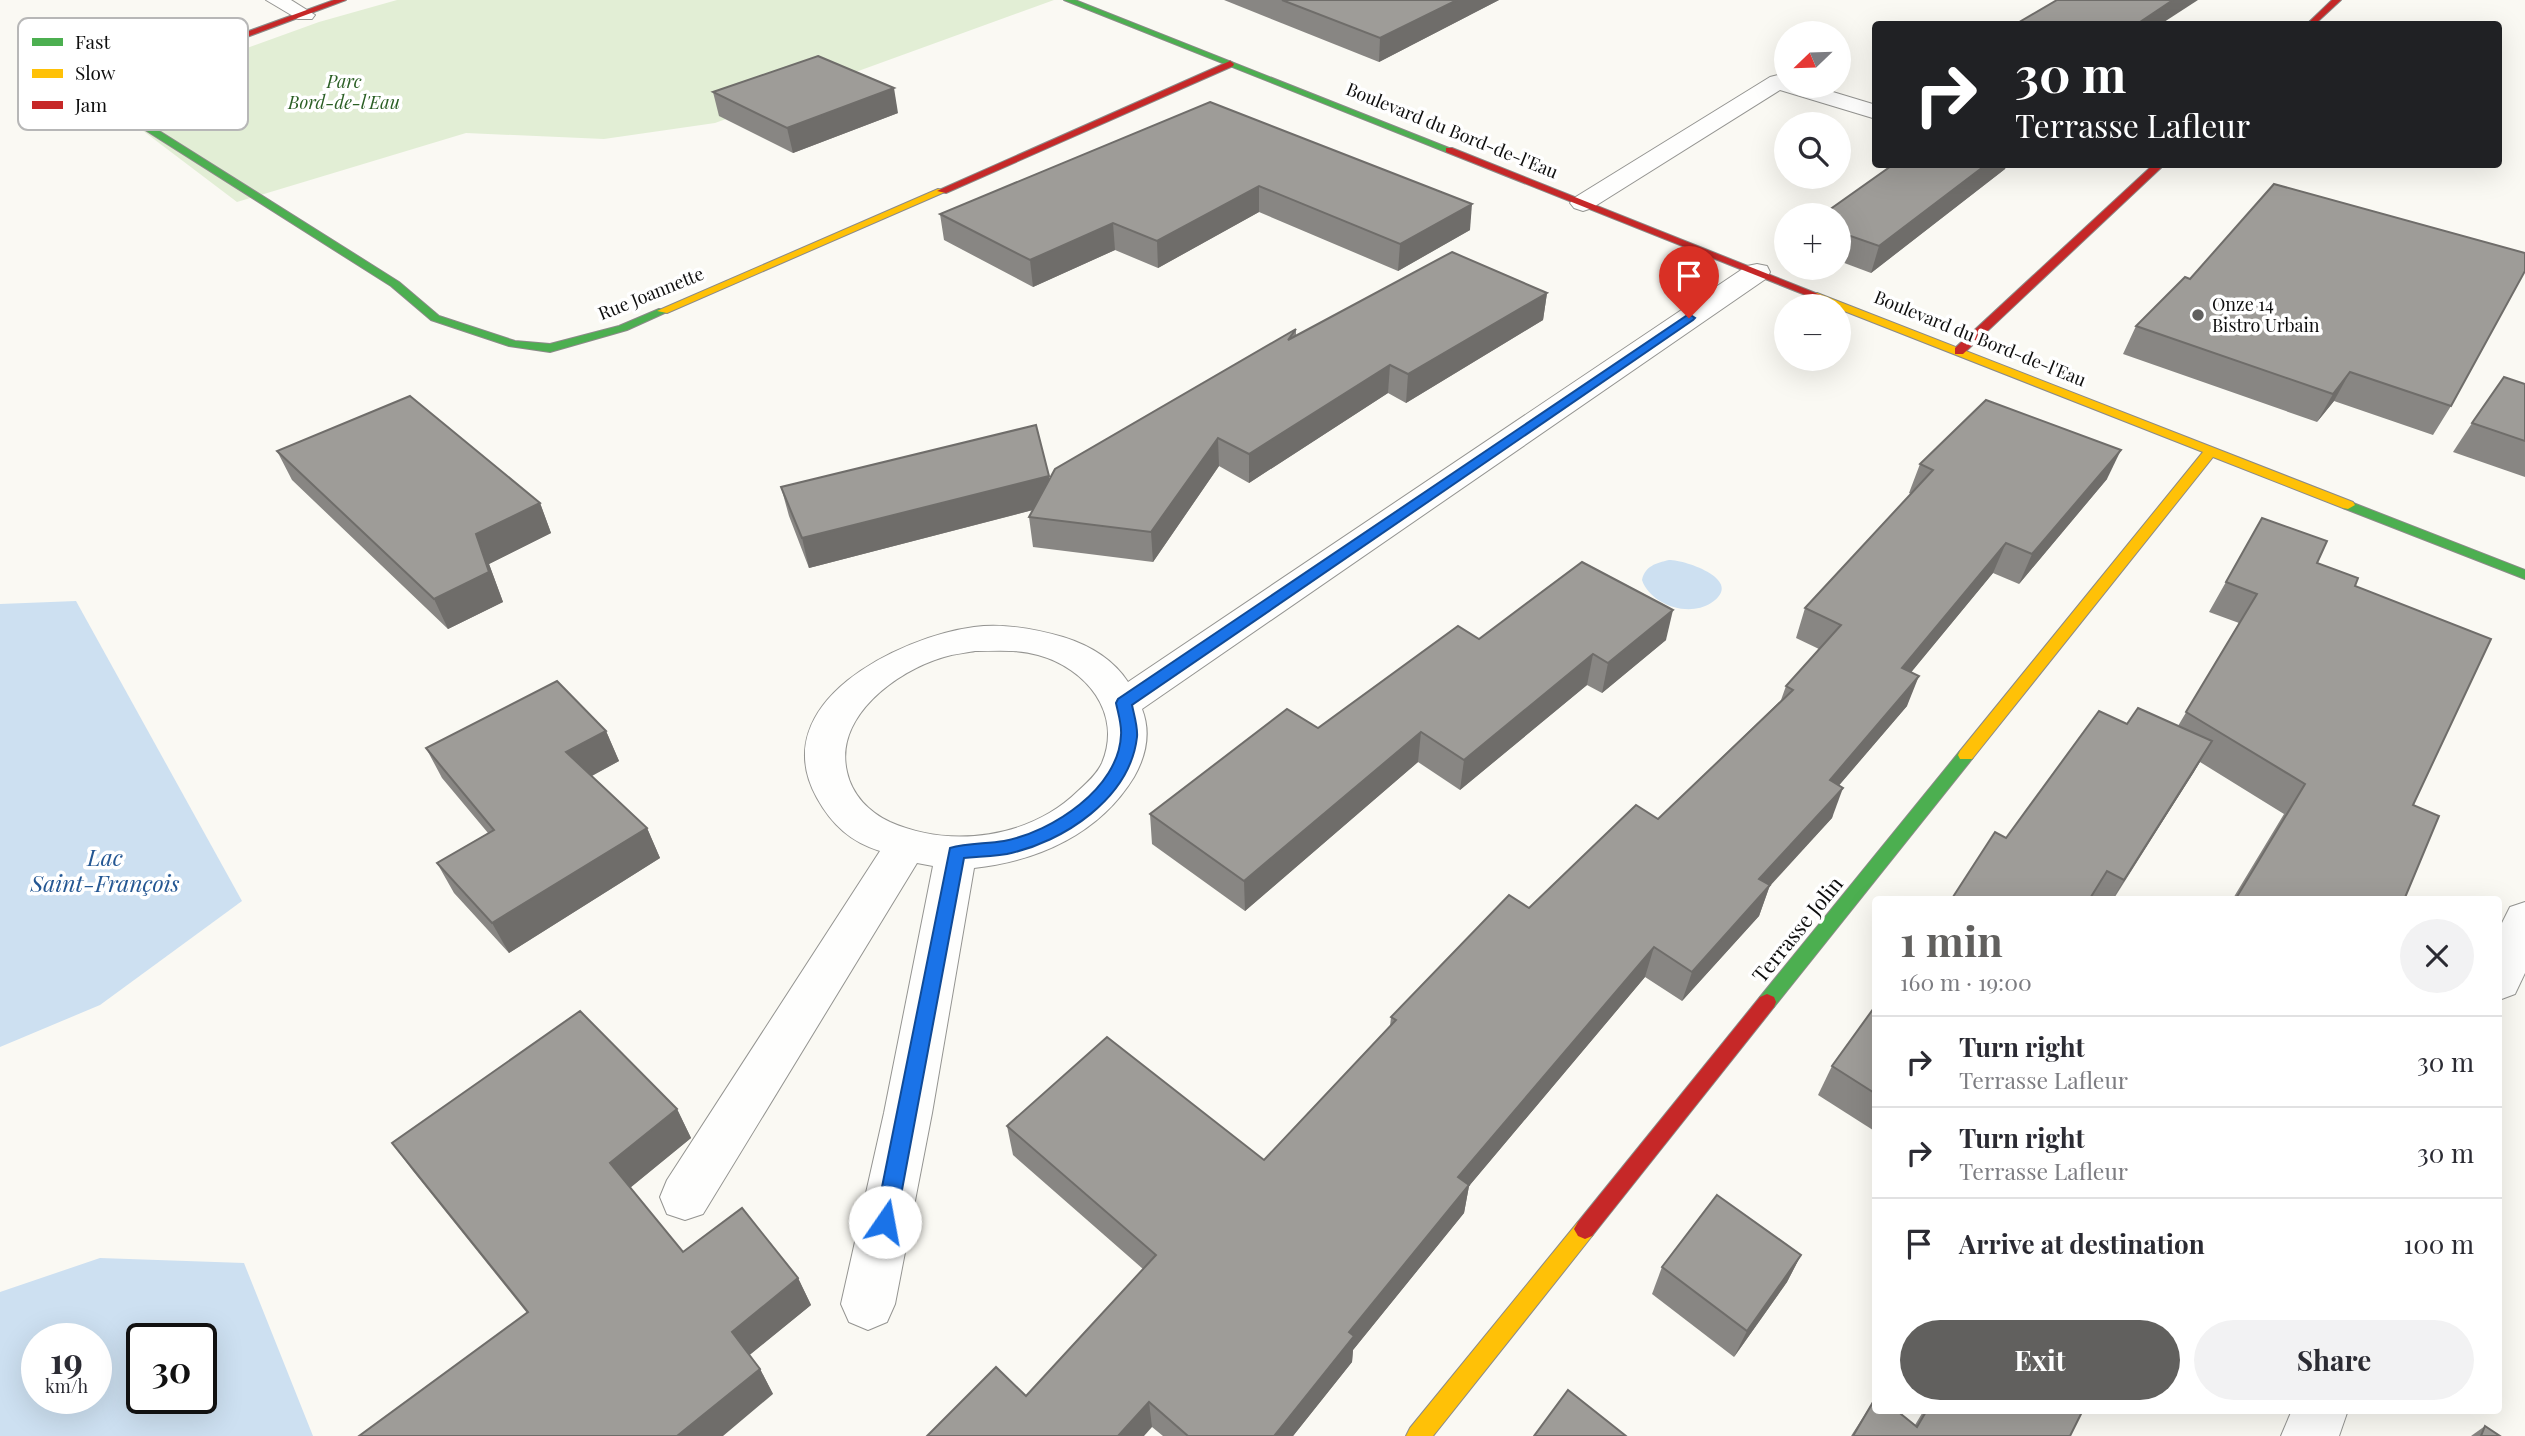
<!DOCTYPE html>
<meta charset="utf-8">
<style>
:root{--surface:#fff;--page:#f2f2f3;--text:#2b2b33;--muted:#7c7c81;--line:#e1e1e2;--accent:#61605e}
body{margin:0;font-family:"Playfair Display",serif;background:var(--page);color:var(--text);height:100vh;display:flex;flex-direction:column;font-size:26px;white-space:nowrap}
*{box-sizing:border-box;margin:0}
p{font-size:23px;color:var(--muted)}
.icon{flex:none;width:38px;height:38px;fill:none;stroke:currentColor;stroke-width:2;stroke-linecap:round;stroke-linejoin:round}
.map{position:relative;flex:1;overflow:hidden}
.drawer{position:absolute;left:1872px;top:896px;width:630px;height:518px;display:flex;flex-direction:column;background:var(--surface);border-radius:7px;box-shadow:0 7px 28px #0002}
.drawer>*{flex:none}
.banner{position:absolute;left:1872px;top:21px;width:630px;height:147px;border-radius:7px;box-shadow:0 7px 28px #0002;background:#202124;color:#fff;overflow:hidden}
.needle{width:46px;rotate:247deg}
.fabs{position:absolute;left:1774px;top:21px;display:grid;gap:14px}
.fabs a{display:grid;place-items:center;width:77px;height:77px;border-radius:50%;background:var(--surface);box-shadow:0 7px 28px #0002;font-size:35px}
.speed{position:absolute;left:21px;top:1323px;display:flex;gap:14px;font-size:35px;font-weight:700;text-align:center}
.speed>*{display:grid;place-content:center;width:91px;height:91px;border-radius:50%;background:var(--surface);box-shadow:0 7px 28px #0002;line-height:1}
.speed small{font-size:18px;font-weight:400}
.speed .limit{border:4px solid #111;border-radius:10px;background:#fff;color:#111}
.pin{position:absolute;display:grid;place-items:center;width:60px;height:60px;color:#fff;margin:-72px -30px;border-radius:50% 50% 50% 0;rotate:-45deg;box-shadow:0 0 7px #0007}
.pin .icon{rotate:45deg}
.me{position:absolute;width:77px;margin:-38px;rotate:12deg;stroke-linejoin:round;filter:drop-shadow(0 0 5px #0008)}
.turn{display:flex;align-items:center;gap:24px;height:147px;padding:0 28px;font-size:32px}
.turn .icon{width:91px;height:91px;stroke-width:2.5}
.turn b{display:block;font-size:49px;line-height:60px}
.round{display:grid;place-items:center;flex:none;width:74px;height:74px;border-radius:37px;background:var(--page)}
.headline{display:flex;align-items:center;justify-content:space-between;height:119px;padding:0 28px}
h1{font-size:42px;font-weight:700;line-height:52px;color:var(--accent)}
.cta{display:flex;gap:14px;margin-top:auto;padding:14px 28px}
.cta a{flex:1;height:80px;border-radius:42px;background:var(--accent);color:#fff;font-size:28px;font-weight:700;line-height:80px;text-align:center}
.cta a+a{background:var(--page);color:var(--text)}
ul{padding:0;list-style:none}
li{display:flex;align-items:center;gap:21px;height:91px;padding:0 28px;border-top:2px solid var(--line)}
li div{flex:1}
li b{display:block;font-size:26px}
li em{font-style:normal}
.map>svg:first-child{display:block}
.green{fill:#e2eed5}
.water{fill:#cde0f1;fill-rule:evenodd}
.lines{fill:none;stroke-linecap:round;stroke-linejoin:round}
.street-casing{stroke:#949491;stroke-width:2}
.fast-casing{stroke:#8b8a88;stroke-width:2}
.slow-casing{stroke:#8b8a88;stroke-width:2}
.jam-casing{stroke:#8b8a88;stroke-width:2}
.street{fill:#fefefd;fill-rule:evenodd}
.fast{fill:#4caf50;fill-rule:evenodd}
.slow{fill:#ffc107;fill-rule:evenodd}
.jam{fill:#c62828;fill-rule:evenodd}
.wall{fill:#888683}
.shaded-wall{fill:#6f6d6a}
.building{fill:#9e9c98;stroke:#6f6d6a;stroke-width:2}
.route{fill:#1a73e8;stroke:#114b97;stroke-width:2}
.poi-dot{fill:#61605e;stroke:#fff;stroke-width:2.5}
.labels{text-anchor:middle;stroke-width:7;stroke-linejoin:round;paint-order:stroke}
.far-park-label{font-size:18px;font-style:italic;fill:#2b5f25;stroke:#fff}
.far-street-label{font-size:18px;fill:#0e0e0e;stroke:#fff}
.far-poi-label{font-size:18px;fill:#0e0e0e;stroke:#fff;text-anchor:start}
.street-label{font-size:21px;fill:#0e0e0e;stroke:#fff}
.water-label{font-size:23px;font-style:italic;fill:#245793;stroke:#fff}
.key{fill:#fff;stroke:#b7b7b7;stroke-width:2}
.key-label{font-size:19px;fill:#0e0e0e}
</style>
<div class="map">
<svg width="2525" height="1436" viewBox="0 0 2525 1436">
<rect width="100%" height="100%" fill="#faf9f3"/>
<polygon class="green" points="397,0 1054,0 715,123 604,139 466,133 237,202 134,124 150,83 319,22"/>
<g class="water">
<path d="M 1669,560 C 1687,560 1746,581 1711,603 C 1688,618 1650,604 1642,580 C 1645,566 1656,563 1669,560 Z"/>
<polygon points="76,601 242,901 100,1005 0,1047 0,604"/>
<path d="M 100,1258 L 244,1263 L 313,1436 L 0,1436 L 0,1292 ZM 37,1339 L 96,1339 L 96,1398 L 37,1398 ZM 142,1339 L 201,1339 L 201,1398 L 142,1398 Z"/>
</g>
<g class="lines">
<g class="street-casing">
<g id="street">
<polygon points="266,0 291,0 315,15 312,19 298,19"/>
<polygon points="1778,75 1787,78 1787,86 1813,86 1876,105 1876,119 1780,90 1592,208 1583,211 1574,208 1570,203 1574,198 1770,77"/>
<path d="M 1757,264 L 1767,266 L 1770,272 L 1767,278 L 1142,709 C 1151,732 1146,756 1134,777 C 1100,833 1039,861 974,868 L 932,1113 L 895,1304 L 887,1322 L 868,1330 L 849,1322 L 841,1304 L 884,1113 L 933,866 L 917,863 L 703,1214 L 685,1220 L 667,1214 L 660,1197 L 667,1180 L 880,851 C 851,842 832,825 817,798 C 764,703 899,637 974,627 C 1004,623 1035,629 1063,637 C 1089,645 1113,659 1128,682 L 1747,266 ZM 975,651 C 996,651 1018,649 1038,655 C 1086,668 1123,713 1102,763 C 1097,774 1087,783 1078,791 C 1030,838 951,849 890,822 C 869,812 852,795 847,772 C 834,717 896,671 944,657 C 954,654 965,653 975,651 Z"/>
<polygon points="2525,902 2525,973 2515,994 2499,1000 2499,929 2510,907"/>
<polygon points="2292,1410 2348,1410 2339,1436 2281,1436"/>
</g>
</g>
<g class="fast-casing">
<g id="fast">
<polygon points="1064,0 1075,0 1454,150 1446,152"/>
<polygon points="131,117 137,117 399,282 439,316 515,341 550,344 619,326 659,309 669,311 627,330 550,352 509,346 431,320 391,286 131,121"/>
<polygon points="2348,501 2525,570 2525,579 2343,508 2341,505"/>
<polygon points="1966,749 1974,755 1972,759 1774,1007 1767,1010 1760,1007 1758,1002 1760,997 1960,751"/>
</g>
</g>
<g class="slow-casing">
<g id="slow">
<polygon points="938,189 947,191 667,313 657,311"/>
<polygon points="1817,293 2353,502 2355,505 2348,509 2343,508 2213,457 1972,759 1960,759 1958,755 1960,751 2203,452 1839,309 1839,306 1813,298 1813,294"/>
<polygon points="1585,1219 1592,1222 1596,1229 1592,1236 1433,1436 1406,1436 1410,1428 1578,1222"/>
</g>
</g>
<g class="jam-casing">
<g id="jam">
<polygon points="334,0 346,0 145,75 130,90 123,109 137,117 137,121 131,121 113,110 121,89 139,71"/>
<polygon points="2332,0 2341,0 2315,24 2307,24"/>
<polygon points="1230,61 1234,64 1233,66 946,193 937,191"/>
<polygon points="1446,148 1452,148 1823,296 1813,298 1446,152"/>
<polygon points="2154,164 2165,164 1963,354 1955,354 1955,348"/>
<polygon points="1767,994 1774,997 1776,1002 1774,1007 1592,1236 1585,1239 1578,1236 1574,1229 1578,1222 1760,997"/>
</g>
</g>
<use href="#street" class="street"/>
<use href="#fast" class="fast"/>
<use href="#slow" class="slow"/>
<use href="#jam" class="jam"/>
</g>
<g class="wall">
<polygon points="1224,0 1499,0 1379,62"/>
<polygon points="713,92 898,113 793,153 719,116"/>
<polygon points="1210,102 1470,230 1398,271 1259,212 1158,268 1115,250 1033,287 944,240 940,214"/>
<polygon points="1894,164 2007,164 2005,169 1871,273 1839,261 1839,215"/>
<polygon points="2185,277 2451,406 2433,435 2334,401 2317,422 2123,354 2136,326"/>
<polygon points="1547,293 1543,320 1406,403 1388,393 1249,483 1219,466 1153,562 1033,547 1029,517 1033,510 809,568 789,516 781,487 1049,480 1296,329 1296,336"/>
<polygon points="2525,384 2525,477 2453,452 2472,423"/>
<polygon points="277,451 540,503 551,533 489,564 503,602 448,629 292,480"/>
<polygon points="1920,464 2107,479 2019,584 1993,573 1911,672 1907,706 1839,785 1832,818 1770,885 1759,916 1682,1001 1645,977 1469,1186 1464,1213 1353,1350 1352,1362 1293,1436 1163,1436 1152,1427 1026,1396 1143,1269 1013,1155 1007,1126 1264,1160 1390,1026 1391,1017 1529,908 1658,819 1781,700 1786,686 1819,649 1796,638 1805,608 1911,494 1909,493"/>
<polygon points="2262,518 2317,563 2355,586 2413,805 2404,900 2232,900 2284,814 2200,762 2113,900 1951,900 2006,838 2127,724 2178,726 2239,623 2209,612"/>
<polygon points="1479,639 1666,640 1602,693 1587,685 1460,790 1418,762 1245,911 1152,844 1150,814 1318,728"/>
<polygon points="606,731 619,761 592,776 647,828 660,858 509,953 454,893 437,863 488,833 442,778 426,748"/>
<polygon points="1876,1005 1876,1132 1818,1095 1832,1066"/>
<polygon points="677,1109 691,1138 630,1188 683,1252 798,1278 811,1305 749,1355 760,1369 773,1394 527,1313 413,1171 392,1143"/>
<polygon points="1801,1255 1787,1282 1734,1357 1652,1294 1662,1267"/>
<polygon points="1876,1397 1915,1425 1924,1410 2083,1410 2070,1436 1851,1436"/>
<polygon points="2485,1426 2500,1436 2471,1436"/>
</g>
<g class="shaded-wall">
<polygon points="1457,0 1499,0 1379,62 1380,38"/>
<polygon points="2173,0 2198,0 2161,24 2137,24"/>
<polygon points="894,88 898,113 793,153 787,128"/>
<polygon points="1987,164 2007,164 2005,169 1871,273 1879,246"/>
<polygon points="1259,186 1259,212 1158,268 1157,241"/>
<polygon points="1472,204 1470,230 1398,271 1400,244"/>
<polygon points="1113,223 1115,250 1033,287 1030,260"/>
<polygon points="1547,293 1543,320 1406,403 1408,374"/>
<polygon points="1390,365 1388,393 1249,483 1249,454"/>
<polygon points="2350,372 2334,401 2317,422 2333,394"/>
<polygon points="1218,438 1219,466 1153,562 1151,532"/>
<polygon points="2121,450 2107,479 2019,584 2032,554"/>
<polygon points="1049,476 1052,505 809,568 802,538"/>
<polygon points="540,503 551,533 489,564 503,602 448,629 434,599 476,534"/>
<polygon points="2006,543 1993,573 1890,698 1902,668"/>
<polygon points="1673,610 1666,640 1602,693 1608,663"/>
<polygon points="1593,654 1587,685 1460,790 1464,760"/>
<polygon points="1919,676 1907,706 1818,810 1830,780"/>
<polygon points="606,731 619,761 580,782 566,752"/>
<polygon points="1421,732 1418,762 1245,911 1244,881"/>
<polygon points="2212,741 2194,772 2112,900 2124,880"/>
<polygon points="1843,788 1832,818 1749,909 1759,879"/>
<polygon points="647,828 660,858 509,953 492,923"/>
<polygon points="1770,885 1759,916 1682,1001 1692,972"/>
<polygon points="1654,947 1645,977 1469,1186 1464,1213 1353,1350 1352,1362 1293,1436 1274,1436 1458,1177"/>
<polygon points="677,1109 691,1138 626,1191 610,1163"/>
<polygon points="1801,1255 1787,1282 1734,1357 1747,1331"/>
<polygon points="798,1278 811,1305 746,1358 732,1332"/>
<polygon points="760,1369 773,1394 723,1436 677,1436"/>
<polygon points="1149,1402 1152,1427 1144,1436 1118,1436"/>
</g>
<g class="building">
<polygon points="1282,0 1457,0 1380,38"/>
<polygon points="2057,0 2173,0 2137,24 2016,24"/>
<polygon points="818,56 894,88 787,128 713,92"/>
<polygon points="1210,102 1472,204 1400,244 1259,186 1157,241 1113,223 1030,260 940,214"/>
<polygon points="1894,164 1987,164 1879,246 1839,232 1839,215 1822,215"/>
<polygon points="2274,184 2525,253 2525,271 2451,406 2350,372 2333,394 2136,326 2185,277 2190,279"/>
<polygon points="1452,252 1547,293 1408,374 1390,365 1249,454 1218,438 1151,532 1029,517 1055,469 1296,329 1288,340"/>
<polygon points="2504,377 2525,384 2525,441 2472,423"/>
<polygon points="410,396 540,503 476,534 489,572 434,599 277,451"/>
<polygon points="1986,400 2121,450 2032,554 2006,543 1902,668 1919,676 1830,780 1843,788 1759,879 1770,885 1692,972 1654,947 1458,1177 1469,1185 1349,1332 1354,1336 1274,1436 1188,1436 1149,1402 1118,1436 927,1436 996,1367 1026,1396 1156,1255 1007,1126 1107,1037 1264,1160 1396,1020 1391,1017 1509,895 1529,908 1636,805 1658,819 1793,690 1786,686 1841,625 1805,608 1933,470 1920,464"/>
<polygon points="1036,425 1049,476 802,538 781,487"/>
<polygon points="2262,518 2327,541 2317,563 2358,578 2355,586 2491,639 2413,805 2439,816 2404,900 2235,900 2305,784 2186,712 2257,594 2226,582"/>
<polygon points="1582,562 1673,610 1608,663 1593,654 1464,760 1421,732 1244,881 1150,814 1287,709 1318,728 1458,626 1479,639"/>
<polygon points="557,681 606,731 566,752 647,828 492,923 437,863 494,830 426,748"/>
<polygon points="2138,708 2212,741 2124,880 2107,871 2089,900 1951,900 1995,832 2006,838 2099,711 2127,724"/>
<polygon points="1876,1005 1876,1094 1832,1066"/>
<polygon points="580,1011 677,1109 610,1163 683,1252 742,1208 798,1278 732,1332 760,1369 677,1436 359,1436 528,1312 392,1143"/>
<polygon points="1717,1195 1801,1255 1747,1331 1662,1267"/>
<polygon points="1568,1390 1626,1436 1534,1436"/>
<polygon points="1876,1397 1876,1410 1896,1410 1917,1427 1927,1410 2083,1410 2070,1436 1853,1436"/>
<polygon points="2485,1426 2500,1436 2481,1436"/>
</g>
<path class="route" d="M 1689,314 L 1695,318 L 1693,320 L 1132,705 C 1134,715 1138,727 1137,737 C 1130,798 1064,842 1007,854 C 993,856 978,857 964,858 L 896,1222 L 893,1229 L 885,1232 L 878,1229 L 875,1222 L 950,848 C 967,843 986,844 1004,841 C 1052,832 1119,788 1121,735 C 1122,725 1118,713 1116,703 L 1118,699 Z"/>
<circle class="poi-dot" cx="2198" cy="315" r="7"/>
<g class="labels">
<g class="far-park-label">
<text x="344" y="88">Parc<tspan x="344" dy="21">Bord-de-l'Eau</tspan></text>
</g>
<g class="far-street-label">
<text transform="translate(1452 131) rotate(22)" y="6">Boulevard du Bord-de-l'Eau</text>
<text transform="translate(651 294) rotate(-22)" y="6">Rue Joannette</text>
<text transform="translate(1980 339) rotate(22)" y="6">Boulevard du Bord-de-l'Eau</text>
</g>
<g class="far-poi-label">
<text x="2212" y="311">Onze 14<tspan x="2212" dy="21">Bistro Urbain</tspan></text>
</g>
<g class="street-label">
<text transform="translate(1798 930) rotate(-51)" y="7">Terrasse Jolin</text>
</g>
<g class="water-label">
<text x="105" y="866">Lac<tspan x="105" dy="26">Saint-François</tspan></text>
</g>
</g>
<rect x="18" y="18" width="230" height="112" rx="10" class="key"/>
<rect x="32" y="38" width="31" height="8" fill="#4caf50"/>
<rect x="32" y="69" width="31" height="9" fill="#ffc107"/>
<rect x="32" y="101" width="31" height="8" fill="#c62828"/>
<g class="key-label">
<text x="75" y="49">Fast</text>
<text x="75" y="80">Slow</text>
<text x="75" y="112">Jam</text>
</g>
</svg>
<div class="fabs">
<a><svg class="needle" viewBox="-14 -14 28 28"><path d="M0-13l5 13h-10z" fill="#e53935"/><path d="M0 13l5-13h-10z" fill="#7c7c81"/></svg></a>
<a><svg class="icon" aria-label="search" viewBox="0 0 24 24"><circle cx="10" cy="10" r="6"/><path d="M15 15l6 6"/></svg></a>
<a>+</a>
<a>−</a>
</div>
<div class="speed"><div>19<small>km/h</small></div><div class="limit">30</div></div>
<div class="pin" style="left:1689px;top:318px;background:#d93025"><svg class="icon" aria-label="arrive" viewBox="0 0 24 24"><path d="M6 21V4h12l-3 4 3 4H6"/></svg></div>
<svg class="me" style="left:885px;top:1222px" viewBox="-20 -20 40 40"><circle r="19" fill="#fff"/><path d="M0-13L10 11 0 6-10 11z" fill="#1a73e8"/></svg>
<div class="banner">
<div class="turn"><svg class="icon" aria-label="right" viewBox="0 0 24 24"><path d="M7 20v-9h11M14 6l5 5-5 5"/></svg><div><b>30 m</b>Terrasse Lafleur</div></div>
</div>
<section class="drawer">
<div class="headline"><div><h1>1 min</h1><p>160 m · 19:00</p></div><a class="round"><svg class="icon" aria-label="close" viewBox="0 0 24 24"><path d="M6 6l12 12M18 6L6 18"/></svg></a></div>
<ul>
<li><svg class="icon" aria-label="right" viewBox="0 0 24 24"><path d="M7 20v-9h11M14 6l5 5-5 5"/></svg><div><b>Turn right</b><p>Terrasse Lafleur</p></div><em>30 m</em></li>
<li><svg class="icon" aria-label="right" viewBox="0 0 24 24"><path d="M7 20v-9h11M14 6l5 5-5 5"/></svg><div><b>Turn right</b><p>Terrasse Lafleur</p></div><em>30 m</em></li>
<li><svg class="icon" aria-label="arrive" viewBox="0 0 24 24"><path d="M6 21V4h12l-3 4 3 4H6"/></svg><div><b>Arrive at destination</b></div><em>100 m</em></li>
</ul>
<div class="cta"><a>Exit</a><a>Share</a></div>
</section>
</div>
